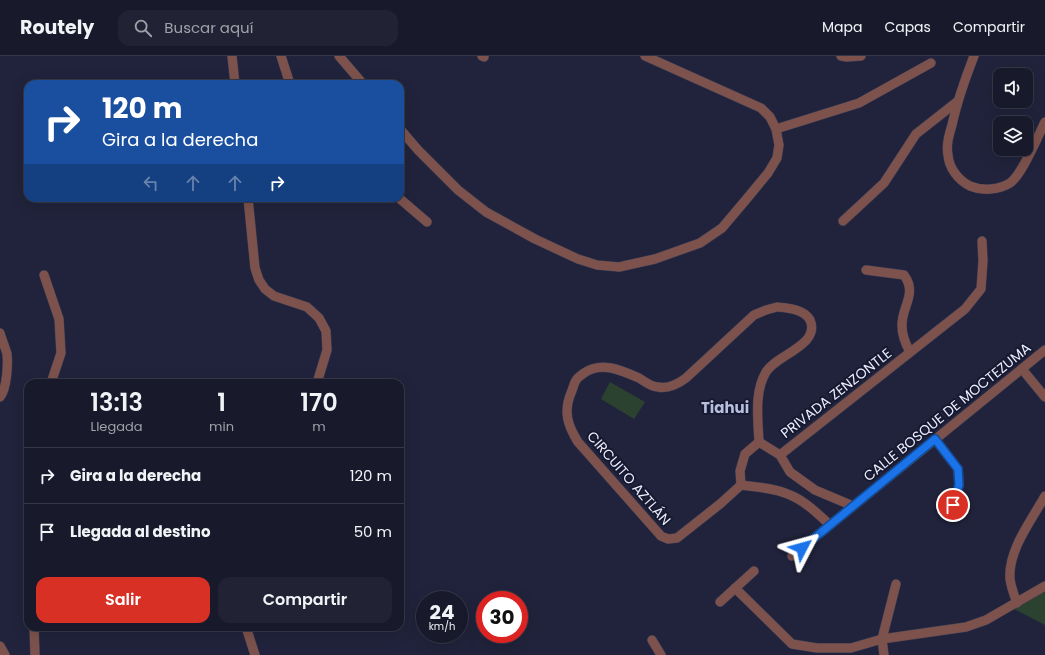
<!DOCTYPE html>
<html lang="es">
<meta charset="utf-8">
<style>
:root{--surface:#181a2c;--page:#212334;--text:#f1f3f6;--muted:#9fa1a9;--line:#363848;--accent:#d93025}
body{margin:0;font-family:Poppins,sans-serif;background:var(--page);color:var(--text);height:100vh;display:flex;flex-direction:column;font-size:15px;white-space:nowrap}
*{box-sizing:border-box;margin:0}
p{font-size:13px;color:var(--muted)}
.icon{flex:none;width:22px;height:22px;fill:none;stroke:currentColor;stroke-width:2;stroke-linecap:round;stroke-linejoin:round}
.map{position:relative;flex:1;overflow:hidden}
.drawer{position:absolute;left:24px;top:323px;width:380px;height:252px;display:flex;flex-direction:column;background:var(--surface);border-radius:12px;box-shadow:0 4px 16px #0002,0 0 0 1px var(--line)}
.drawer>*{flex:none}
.banner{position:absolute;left:24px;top:24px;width:380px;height:122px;border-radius:12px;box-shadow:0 4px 16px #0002,0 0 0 1px var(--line);background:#1a4fa0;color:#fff;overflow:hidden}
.tools{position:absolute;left:993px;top:12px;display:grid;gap:8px}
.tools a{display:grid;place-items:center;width:40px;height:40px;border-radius:8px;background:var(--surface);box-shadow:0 4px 16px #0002,0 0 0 1px var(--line);font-size:20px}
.speed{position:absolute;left:416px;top:535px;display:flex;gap:8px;font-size:20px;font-weight:700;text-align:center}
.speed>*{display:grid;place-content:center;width:52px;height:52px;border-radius:50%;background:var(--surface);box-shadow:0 4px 16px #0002,0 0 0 1px var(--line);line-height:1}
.speed small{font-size:10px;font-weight:400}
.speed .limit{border:6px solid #d22;background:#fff;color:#111}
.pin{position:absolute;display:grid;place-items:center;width:34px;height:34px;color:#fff;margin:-17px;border:2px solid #fff;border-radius:50%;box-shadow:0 1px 4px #0007}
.me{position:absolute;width:44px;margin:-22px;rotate:51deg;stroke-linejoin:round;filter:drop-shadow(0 0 3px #0008)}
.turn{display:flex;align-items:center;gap:14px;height:84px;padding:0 12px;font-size:18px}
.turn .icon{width:52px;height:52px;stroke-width:2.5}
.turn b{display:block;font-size:28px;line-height:34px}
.lanes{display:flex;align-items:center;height:38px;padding:0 12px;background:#0003;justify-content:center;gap:20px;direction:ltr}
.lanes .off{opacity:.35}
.eta{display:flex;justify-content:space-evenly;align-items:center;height:68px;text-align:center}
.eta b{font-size:24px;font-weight:600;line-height:28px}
.primary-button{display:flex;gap:8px;margin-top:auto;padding:8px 12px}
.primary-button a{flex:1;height:46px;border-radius:12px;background:var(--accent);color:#fff;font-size:16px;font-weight:600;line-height:46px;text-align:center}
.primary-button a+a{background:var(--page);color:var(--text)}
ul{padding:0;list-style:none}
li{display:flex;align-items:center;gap:12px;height:56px;padding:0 12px;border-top:1px solid var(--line)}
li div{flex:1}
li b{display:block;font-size:15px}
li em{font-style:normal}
header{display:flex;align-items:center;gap:24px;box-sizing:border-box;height:56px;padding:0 20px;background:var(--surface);border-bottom:1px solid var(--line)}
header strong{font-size:19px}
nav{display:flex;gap:22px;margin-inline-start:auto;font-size:14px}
.search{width:280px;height:36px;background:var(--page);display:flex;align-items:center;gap:10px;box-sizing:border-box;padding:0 14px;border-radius:12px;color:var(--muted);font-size:15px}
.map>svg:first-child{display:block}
.green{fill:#2a422f}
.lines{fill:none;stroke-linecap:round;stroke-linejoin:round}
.street-casing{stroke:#3c3f56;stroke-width:10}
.street{stroke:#7d524c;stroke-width:9}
.route-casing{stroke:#114b97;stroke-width:10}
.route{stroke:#1a73e8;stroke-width:7}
.labels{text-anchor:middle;stroke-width:4;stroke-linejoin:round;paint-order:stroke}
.street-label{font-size:14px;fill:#ebeeff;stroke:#171931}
.neighbourhood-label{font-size:15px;font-weight:bold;fill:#b8bede;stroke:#171931}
</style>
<header>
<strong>Routely</strong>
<div class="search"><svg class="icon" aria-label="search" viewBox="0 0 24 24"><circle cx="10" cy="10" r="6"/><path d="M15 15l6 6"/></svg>Buscar aquí</div>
<nav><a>Mapa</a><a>Capas</a><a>Compartir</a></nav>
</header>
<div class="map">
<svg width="1045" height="599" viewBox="0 0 1045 599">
<rect width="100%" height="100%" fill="#20233b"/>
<g class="green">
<polygon points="610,326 645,346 634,363 601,343"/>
<polygon points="1045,535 1045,569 1014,553"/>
</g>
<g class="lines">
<g class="street-casing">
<g id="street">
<polyline points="232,0 235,28"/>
<polyline points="281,0 290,28"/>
<polyline points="339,0 363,28"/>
<polyline points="482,0 484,1"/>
<polyline points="841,0 847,1 861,0"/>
<path d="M 974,0 C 965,23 957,46 952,69 C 949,79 946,89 948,99 C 949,112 958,124 970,130 C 982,135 999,134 1010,127 C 1022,119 1038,80 1045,66"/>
<polyline points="400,73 418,94 458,134 486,156 535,183 578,203 597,209 619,211 655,203 700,187 722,172 744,146 768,117 777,102 779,89 776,73 770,61 761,52 645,0"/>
<polyline points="776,73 859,47 931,7"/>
<polyline points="248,142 255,212 259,224 265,233 274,240 307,251 319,262 326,275 327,294 317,327"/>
<polyline points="399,142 427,166"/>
<polyline points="843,165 884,127 916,78 958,45"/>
<path d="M 866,214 L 904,219 C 918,238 901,251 902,270 C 902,280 905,287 910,296"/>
<polyline points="44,219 59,263 61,297 51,327"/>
<path d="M 777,251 C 788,252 804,253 810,264 C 821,289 776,299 766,316 C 754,336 758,363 759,386 L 745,398 L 740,415 L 741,429 L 720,448 L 677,482 L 668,483 L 661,480 L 578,386 C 568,370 563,356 571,337 C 573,333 574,326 577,323 C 578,321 582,319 584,317 C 601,305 621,314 639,322 C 644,325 651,331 658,331 C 668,333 678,328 686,322 L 754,259 L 766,254 Z"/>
<path d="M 0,277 C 2,284 5,291 7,298 C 8,308 7,333 0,341"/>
<polyline points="1022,313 1045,341"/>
<polyline points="935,383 958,413 959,429 953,449"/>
<polyline points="759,386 780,399 790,416 815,434 853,450"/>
<polyline points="780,399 965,253 981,233 983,205 982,185"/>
<path d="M 741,429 C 757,431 775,432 790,439 C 805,445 818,458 830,469"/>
<polyline points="792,500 1045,294"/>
<polyline points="735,532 792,588 817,592 851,592 882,583 966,571 986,564 1045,530"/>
<polyline points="720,546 754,515"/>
<path d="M 1017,547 C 1014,539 1011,531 1010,523 C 1008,494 1031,465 1045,440"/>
<polyline points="34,571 35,599"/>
<polyline points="246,571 255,599"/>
<polyline points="652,584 661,599"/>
<polyline points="0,590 5,599"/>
<polyline points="884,599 882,583 896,528"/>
</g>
</g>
<use href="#street" class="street"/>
</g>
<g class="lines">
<g class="route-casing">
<polyline id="route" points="802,492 935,383 958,413 959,429 953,449"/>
</g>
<use href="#route" class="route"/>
</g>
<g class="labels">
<g class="street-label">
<text transform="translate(836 337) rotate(-38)" y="5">PRIVADA ZENZONTLE</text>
<text transform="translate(947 356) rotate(-39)" y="5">CALLE BOSQUE DE MOCTEZUMA</text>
<text transform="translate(629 422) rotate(49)" y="5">CIRCUITO AZTLÁN</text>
</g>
<g class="neighbourhood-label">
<text x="725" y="357">Tiahui</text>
</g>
</g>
</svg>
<div class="tools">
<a><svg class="icon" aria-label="sound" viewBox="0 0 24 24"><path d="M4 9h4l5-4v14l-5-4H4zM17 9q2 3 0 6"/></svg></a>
<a><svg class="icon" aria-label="layers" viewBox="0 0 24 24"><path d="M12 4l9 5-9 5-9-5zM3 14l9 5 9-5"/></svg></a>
</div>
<div class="speed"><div>24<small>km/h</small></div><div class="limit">30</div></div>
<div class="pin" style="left:953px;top:449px;background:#d93025"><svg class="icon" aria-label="arrive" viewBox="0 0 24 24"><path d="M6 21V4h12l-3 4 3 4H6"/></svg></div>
<svg class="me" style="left:802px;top:492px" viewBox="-20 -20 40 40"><path d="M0-17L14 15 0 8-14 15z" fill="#1a73e8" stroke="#fff" stroke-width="4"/></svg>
<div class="banner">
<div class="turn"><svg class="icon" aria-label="right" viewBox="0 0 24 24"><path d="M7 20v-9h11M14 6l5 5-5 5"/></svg><div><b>120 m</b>Gira a la derecha</div></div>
<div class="lanes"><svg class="icon off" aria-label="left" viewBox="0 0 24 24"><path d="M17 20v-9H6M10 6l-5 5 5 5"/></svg><svg class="icon off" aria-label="ahead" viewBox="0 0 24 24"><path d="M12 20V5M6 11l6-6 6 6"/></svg><svg class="icon off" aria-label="ahead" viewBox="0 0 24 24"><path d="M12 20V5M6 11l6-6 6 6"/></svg><svg class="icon" aria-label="right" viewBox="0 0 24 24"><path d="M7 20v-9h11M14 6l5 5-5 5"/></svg></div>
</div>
<section class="drawer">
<div class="eta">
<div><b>13:13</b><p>Llegada</p></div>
<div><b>1</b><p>min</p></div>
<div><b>170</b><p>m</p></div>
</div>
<ul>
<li><svg class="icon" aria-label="right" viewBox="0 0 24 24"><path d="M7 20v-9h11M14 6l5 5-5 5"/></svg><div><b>Gira a la derecha</b></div><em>120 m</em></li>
<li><svg class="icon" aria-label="arrive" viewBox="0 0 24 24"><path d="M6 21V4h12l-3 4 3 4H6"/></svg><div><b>Llegada al destino</b></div><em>50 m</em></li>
</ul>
<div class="primary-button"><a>Salir</a><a>Compartir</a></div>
</section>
</div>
